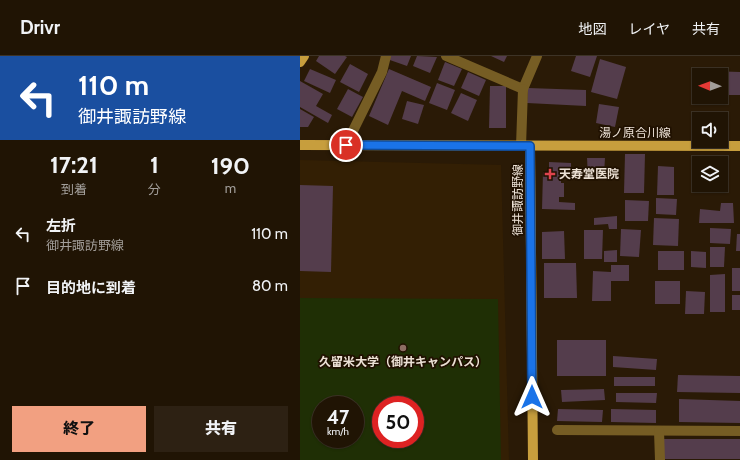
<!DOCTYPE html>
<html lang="ja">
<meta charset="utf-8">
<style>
:root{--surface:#201404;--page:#2d2113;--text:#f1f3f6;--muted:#a29e9a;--line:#3d3326;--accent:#f2a081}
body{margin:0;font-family:Cabin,"Noto Sans JP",sans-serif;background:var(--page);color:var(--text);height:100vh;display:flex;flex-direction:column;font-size:15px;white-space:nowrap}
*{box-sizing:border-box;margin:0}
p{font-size:13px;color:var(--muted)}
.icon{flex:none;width:22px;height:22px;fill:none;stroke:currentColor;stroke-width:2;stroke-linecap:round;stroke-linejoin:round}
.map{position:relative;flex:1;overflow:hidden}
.sheet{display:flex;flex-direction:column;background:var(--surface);width:300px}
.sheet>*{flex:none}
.guide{background:#1a4fa0;color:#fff;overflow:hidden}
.needle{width:26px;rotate:271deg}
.fabs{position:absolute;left:392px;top:12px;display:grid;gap:8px}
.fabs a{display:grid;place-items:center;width:36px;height:36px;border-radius:0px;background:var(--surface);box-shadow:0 1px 3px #0004,0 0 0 1px var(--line);font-size:20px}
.speed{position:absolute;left:12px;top:340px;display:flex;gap:8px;font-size:20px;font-weight:700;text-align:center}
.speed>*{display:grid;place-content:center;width:52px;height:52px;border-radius:50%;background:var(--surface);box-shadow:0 1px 3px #0004,0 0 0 1px var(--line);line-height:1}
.speed small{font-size:10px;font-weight:400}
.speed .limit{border:6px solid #d22;background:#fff;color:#111}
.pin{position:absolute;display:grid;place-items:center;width:34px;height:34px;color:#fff;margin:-17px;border:2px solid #fff;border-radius:50%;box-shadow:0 1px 4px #0007}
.me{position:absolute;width:44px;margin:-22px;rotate:0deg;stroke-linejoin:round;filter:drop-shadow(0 0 3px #0008)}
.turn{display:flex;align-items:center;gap:14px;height:84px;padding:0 12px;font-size:18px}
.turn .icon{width:52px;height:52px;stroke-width:2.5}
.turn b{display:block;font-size:28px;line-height:34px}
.eta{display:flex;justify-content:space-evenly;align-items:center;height:68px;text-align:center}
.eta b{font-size:24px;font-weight:800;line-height:28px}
.action{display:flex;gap:8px;margin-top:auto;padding:8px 12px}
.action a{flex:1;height:46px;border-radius:0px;background:var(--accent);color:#111;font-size:16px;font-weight:800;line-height:46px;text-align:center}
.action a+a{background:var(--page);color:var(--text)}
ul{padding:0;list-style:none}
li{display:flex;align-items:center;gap:12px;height:52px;padding:0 12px}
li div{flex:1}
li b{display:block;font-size:15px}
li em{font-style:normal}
header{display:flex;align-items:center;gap:24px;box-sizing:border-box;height:56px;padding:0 20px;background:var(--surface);border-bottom:1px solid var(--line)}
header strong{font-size:19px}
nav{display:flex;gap:22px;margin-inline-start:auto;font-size:14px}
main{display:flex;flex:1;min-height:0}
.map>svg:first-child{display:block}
.built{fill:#331f04;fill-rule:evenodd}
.green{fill:#1f2f05;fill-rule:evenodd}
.building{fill:#543d4c}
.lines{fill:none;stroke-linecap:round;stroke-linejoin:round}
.minor{stroke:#765d24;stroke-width:10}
.major{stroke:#c79e3d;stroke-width:10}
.route-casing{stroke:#114b97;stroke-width:10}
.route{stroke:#1a73e8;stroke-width:7}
.health-dot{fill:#e0444e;stroke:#201101;stroke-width:1.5}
.education-dot{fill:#8d6e63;stroke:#201101;stroke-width:1.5}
.labels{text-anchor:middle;stroke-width:3.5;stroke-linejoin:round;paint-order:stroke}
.street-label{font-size:12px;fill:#ece1d5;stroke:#201101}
.poi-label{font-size:12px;font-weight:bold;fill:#ece1d5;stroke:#201101;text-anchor:start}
</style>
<header>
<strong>Drivr</strong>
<nav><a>地図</a><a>レイヤ</a><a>共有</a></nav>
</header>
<main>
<section class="sheet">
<div class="guide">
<div class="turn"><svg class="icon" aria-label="left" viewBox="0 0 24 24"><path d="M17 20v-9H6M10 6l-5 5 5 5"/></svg><div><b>110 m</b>御井諏訪野線</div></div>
</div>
<div class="eta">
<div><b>17:21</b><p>到着</p></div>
<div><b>1</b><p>分</p></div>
<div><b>190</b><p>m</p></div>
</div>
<ul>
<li><svg class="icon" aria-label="left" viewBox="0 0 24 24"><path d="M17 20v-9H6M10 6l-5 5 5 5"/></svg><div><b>左折</b><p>御井諏訪野線</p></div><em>110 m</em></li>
<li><svg class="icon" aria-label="arrive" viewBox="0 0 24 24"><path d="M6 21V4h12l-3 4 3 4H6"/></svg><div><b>目的地に到着</b></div><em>80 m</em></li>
</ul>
<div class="action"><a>終了</a><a>共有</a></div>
</section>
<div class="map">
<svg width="440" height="404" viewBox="0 0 440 404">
<rect width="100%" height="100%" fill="#2a1a06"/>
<path class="built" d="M 0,104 L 201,109 L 209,404 L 0,404 ZM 21,349 L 55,349 L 55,383 L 21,383 ZM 81,349 L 115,349 L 115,383 L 81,383 Z"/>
<path class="green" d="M 0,242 L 198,243 L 201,404 L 0,404 ZM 21,349 L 55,349 L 55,383 L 21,383 ZM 81,349 L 115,349 L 115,383 L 81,383 Z"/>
<g class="building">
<polygon points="19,0 45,0 47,1 35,18 16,5"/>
<polygon points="88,0 111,0 107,10 87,3"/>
<polygon points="117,0 137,1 130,17 113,10"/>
<polygon points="191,0 207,0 204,6"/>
<polygon points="276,0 297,0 290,21 271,15"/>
<polygon points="300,3 326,11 317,43 291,36"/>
<polygon points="145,6 162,13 154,30 138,24"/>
<polygon points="50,8 68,18 59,36 40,26"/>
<polygon points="10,13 36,24 30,37 4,25"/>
<polygon points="89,13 131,31 125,45 102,35 88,69 69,60"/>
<polygon points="410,15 440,16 440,39 421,39 421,19 410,19"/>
<polygon points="168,16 186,24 179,40 161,32"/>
<polygon points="0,25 23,38 16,50 32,59 28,67 0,51"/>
<polygon points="137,27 155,34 147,54 129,47"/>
<polygon points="190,30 206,30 206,72 189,72"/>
<polygon points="228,32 286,34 286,50 227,47"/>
<polygon points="48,33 63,41 52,61 37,53"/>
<polygon points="161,37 177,44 168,65 151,57"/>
<polygon points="107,45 124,49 118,68 102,63"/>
<polygon points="299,48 319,51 315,71 296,67"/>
<polygon points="0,53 14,61 8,71 0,71"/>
<polygon points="325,98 345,98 344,137 324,137"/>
<polygon points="287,102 305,102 304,119 288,120"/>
<polygon points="249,106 271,107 271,118 261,118 261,127 264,127 264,141 259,141 259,146 275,147 275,154 242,153 243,116 249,116"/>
<polygon points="358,110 374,111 374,139 357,139"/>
<polygon points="0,129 33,130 31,216 0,215"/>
<polygon points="356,142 377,143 376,159 356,158"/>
<polygon points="325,144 349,145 348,165 325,165"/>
<polygon points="421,147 433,147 434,167 399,167 400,153 420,155"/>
<polygon points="317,160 317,173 309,173 308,168 294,169 294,162"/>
<polygon points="354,162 379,163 378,190 353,189"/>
<polygon points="410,172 431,173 430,188 410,187"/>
<polygon points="321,173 341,174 339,201 320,200"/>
<polygon points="284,174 303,174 302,203 284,203"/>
<polygon points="264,175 265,203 242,203 242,176"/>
<polygon points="437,178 440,178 440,195 436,195"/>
<polygon points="410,191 425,191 424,211 410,211"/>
<polygon points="317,194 317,206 304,206 304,195"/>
<rect x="358" y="195" width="26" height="19"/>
<polygon points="391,195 406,196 406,212 391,211"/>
<polygon points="244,207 276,207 277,242 244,242"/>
<polygon points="311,209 329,209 329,225 311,225 311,245 292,245 293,215 311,216"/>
<rect x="432" y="212" width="8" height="23"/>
<polygon points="425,218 425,256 410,256 410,219"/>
<rect x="355" y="225" width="25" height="23"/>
<polygon points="386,235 405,236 404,258 385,258"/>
<rect x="432" y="239" width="8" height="15"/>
<rect x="257" y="284" width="49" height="36"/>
<polygon points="313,300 357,303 356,314 313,311"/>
<polygon points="378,319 440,320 440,337 377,336"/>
<rect x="314" y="321" width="41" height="9"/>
<polygon points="304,333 305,344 262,346 261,334"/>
<polygon points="316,337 357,337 356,347 316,346"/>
<polygon points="379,343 440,345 440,367 379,366"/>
<polygon points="258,353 303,354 302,366 257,365"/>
<polygon points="311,353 356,354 356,367 311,366"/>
<rect x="364" y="383" width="76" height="20"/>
</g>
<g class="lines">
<g class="minor">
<polyline points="146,0 223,33 237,0"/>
<polyline points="46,89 82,16 86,0"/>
<polyline points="221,90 223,33"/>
<polyline points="257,374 440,375"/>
<polyline points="359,375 360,404"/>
</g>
<g class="major">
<polyline points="0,6 4,0"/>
<polyline points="0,89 440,90"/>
<polyline points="230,90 233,404"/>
</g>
</g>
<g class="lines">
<g class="route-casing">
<polyline id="route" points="46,89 230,90 232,341"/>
</g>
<use href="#route" class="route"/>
</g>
<path class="health-dot" d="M248 112h4v4h4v4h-4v4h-4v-4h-4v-4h4z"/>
<circle class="education-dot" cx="103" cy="292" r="4"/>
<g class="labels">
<g class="street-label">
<text x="335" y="81">湯ノ原合川線</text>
<text transform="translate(218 144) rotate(-90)" y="4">御井諏訪野線</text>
</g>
<g class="poi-label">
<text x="259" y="122">天寿堂医院</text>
<text x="103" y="310" text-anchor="middle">久留米大学（御井キャンパス）</text>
</g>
</g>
</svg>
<div class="fabs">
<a><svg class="needle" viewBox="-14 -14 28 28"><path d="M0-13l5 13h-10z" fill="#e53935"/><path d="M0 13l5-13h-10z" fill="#a29e9a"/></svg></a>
<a><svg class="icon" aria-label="sound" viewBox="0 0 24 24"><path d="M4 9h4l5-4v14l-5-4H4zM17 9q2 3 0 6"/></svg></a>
<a><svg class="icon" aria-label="layers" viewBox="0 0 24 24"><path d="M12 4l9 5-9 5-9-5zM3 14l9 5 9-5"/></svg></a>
</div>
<div class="speed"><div>47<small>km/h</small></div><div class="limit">50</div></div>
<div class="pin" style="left:46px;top:89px;background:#d93025"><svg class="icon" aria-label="arrive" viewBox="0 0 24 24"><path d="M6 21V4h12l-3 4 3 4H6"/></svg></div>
<svg class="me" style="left:232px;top:341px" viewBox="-20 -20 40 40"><path d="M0-17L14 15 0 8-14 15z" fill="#1a73e8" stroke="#fff" stroke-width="4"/></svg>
</div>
</main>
